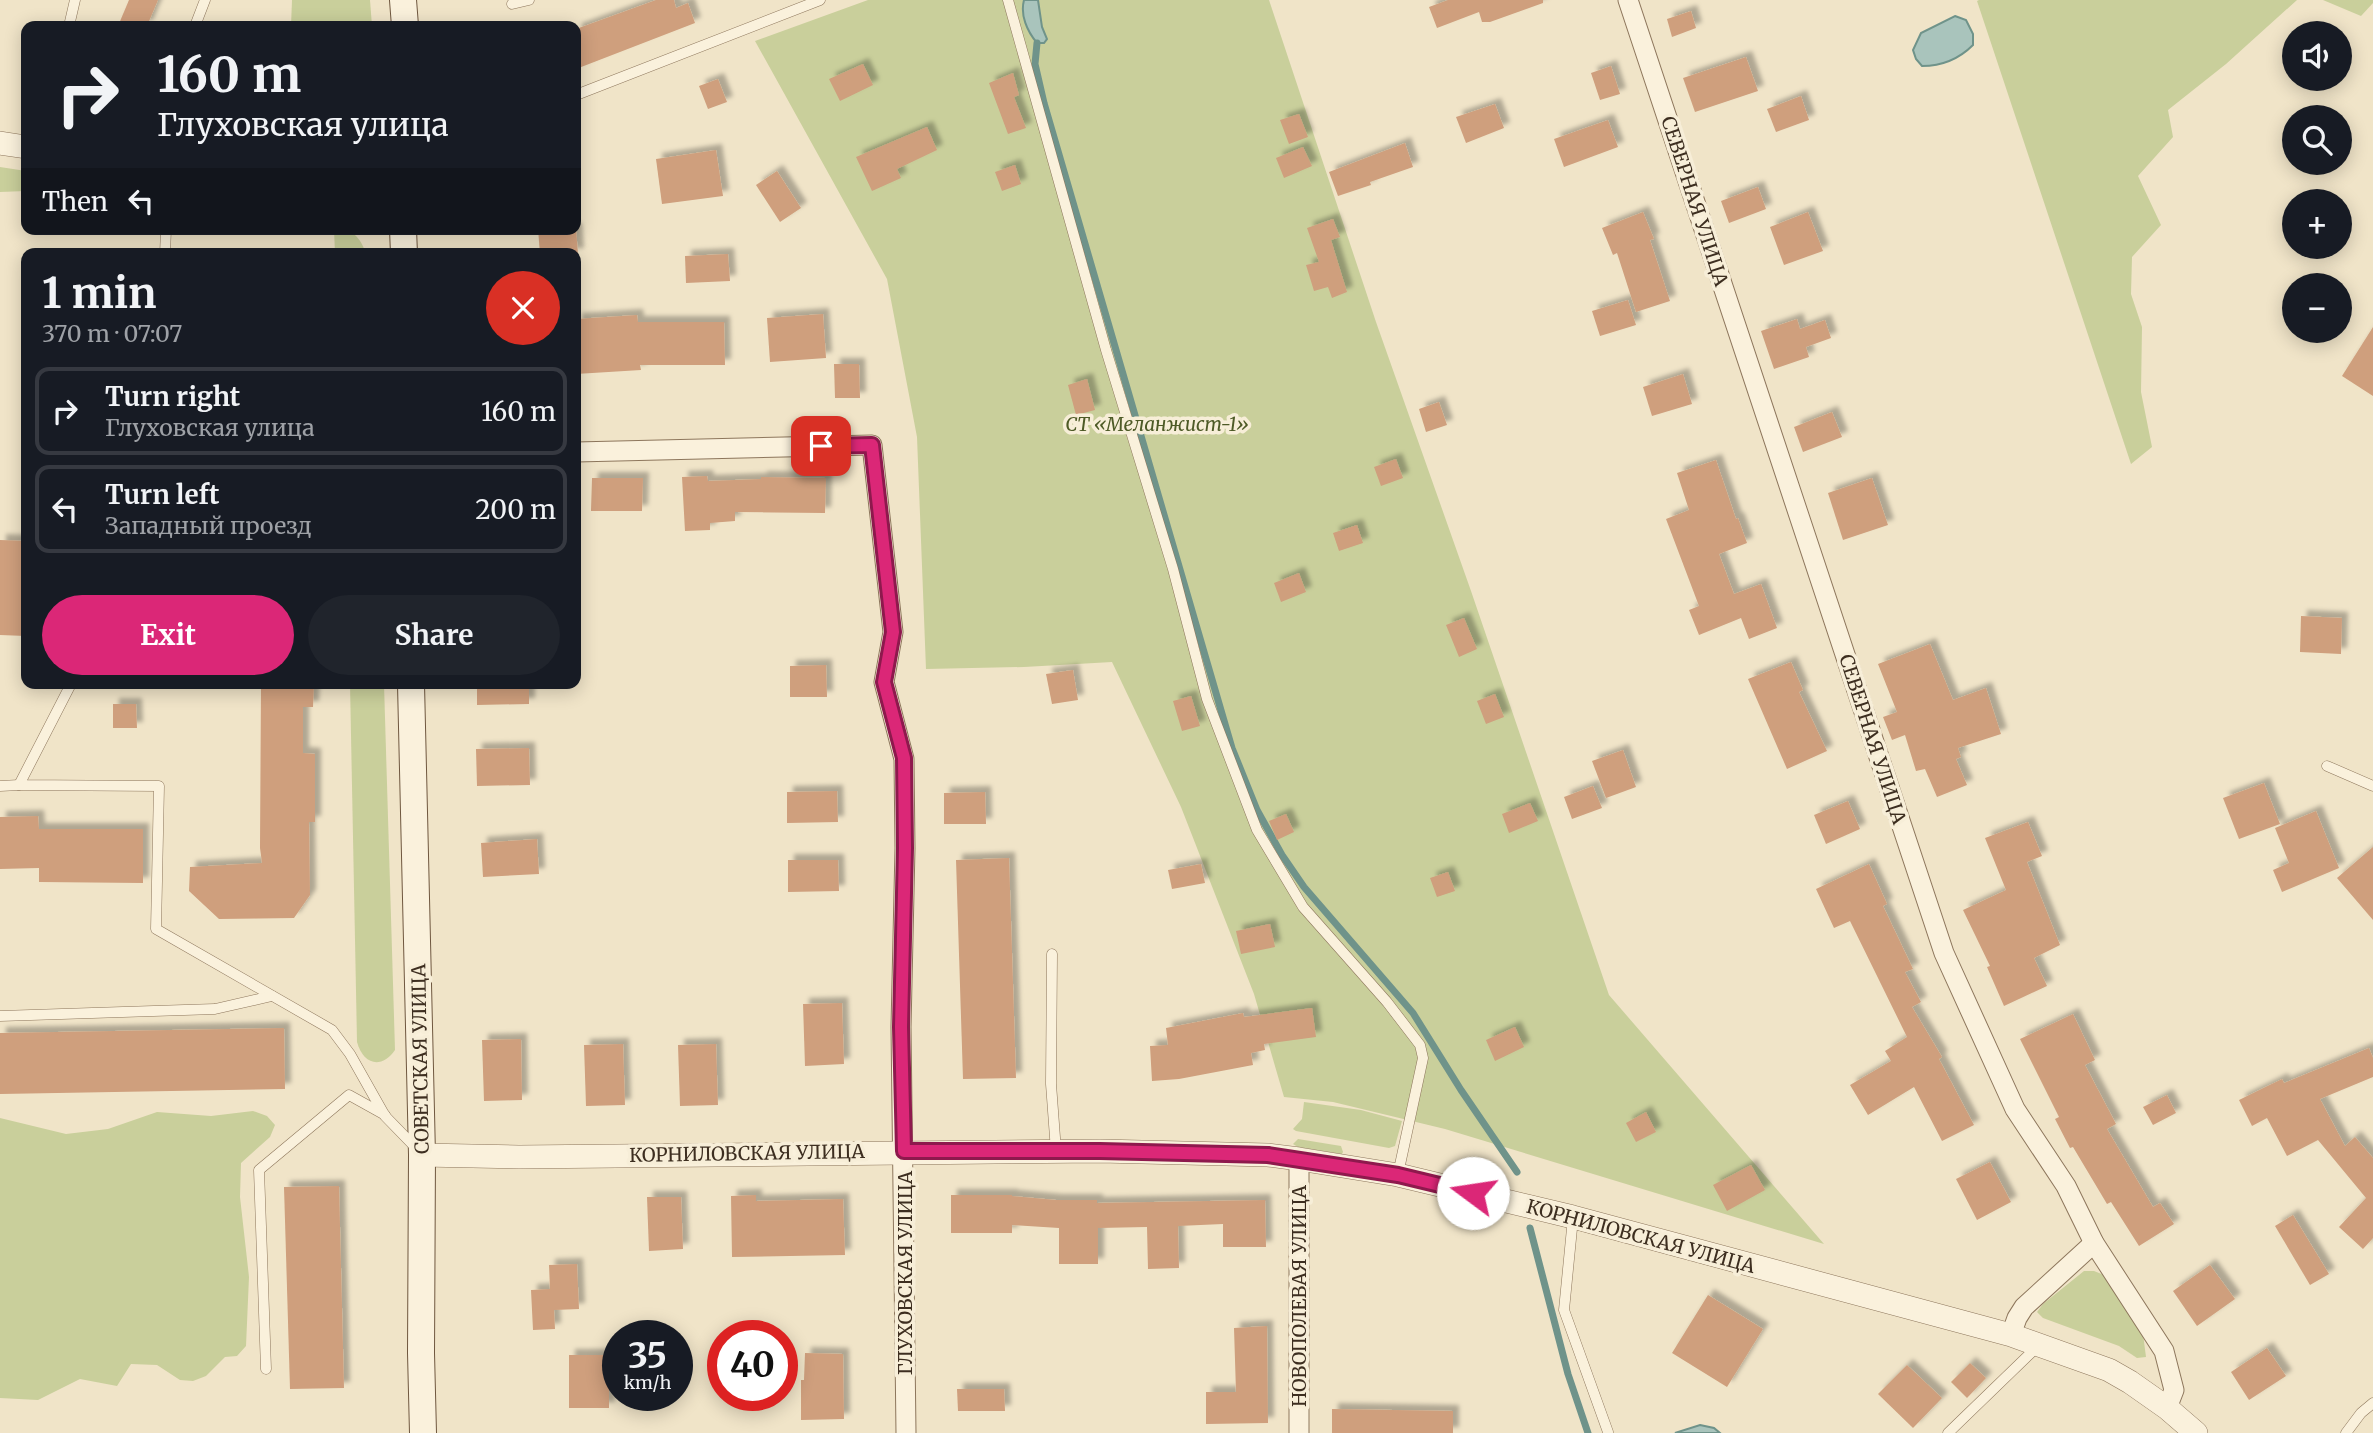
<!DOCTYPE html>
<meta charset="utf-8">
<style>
:root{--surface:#171b24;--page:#20242c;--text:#f1f3f6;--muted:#9ea1a6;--line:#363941;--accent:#db2777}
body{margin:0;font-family:Merriweather,serif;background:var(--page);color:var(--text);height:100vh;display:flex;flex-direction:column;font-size:26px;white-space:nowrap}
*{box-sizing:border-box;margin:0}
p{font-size:23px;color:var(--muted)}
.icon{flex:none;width:38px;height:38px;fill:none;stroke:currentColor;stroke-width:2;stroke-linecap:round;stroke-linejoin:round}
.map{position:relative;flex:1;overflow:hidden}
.side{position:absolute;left:21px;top:248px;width:560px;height:441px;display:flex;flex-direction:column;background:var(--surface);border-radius:14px;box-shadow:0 4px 18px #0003}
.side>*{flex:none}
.hud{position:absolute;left:21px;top:21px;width:560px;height:214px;border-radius:14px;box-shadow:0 4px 18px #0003;background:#171b24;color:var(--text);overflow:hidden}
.fabs{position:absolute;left:2282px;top:21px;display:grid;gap:14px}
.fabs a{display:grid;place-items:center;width:70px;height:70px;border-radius:50%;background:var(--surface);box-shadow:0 4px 18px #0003;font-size:35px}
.speed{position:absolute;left:602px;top:1320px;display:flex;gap:14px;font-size:35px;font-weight:700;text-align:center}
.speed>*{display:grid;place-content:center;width:91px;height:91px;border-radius:50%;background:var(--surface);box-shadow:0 4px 18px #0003;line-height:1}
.speed small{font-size:18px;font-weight:400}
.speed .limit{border:10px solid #d22;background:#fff;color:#111}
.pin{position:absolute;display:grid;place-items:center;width:60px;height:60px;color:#fff;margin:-30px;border-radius:14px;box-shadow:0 4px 10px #0006}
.me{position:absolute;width:77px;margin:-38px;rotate:284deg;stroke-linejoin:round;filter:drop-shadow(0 0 5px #0008)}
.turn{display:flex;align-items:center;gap:24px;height:147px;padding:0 21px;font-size:32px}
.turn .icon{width:91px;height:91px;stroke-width:2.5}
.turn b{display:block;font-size:49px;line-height:60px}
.then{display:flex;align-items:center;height:66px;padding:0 21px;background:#0003;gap:14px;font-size:26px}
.round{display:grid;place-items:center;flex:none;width:74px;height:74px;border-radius:37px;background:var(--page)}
.overview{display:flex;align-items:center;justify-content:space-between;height:119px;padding:0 21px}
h1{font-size:42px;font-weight:700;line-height:52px}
.button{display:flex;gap:14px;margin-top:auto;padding:14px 21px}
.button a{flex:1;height:80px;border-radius:42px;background:var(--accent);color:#fff;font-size:28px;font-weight:700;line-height:80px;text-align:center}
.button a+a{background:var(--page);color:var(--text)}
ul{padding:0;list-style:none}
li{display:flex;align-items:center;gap:21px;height:88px;margin:0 14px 10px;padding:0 7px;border:4px solid var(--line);border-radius:14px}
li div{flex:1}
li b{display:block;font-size:26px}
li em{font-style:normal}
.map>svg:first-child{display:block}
.green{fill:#c9cf9b}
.water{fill:#a9c4bc;stroke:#6f938a;stroke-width:2}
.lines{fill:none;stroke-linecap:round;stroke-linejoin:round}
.stream{stroke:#6f938a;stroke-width:7}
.building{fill:#cf9f7d;filter:url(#shadow)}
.service-casing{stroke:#8d765c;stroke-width:11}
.minor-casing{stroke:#8d765c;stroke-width:21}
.tertiary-casing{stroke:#8d765c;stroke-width:24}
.secondary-casing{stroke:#6f573f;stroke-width:28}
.service{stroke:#faf1dc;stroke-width:10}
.minor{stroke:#faf1dc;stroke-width:19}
.tertiary{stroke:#faf1dc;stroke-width:23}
.secondary{stroke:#faf1dc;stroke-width:26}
.route-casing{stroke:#8e194d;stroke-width:18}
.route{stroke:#db2777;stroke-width:12}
.labels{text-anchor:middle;stroke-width:7;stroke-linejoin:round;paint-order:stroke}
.street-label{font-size:19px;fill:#3d2e20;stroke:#f7eed8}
.park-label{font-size:19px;font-style:italic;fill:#4d5a26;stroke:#f7eed8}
</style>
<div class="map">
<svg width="2373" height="1433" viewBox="0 0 2373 1433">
<defs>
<filter id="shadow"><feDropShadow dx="6" dy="-6" stdDeviation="2" flood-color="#0004"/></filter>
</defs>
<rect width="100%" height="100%" fill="#f0e4c8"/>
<g class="green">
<polygon points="292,0 370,0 372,26 291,26"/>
<polygon points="868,0 1269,0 1376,322 1471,591 1609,995 1824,1244 1445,1129 1333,1102 1284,1097 1254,994 1181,807 1112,662 1024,667 926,669 917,437 887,279 755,41"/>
<polygon points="1979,0 2297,0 2226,64 2168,110 2173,137 2138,176 2161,225 2132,257 2131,294 2142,327 2141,392 2152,447 2131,464 1977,1"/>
<polygon points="2323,0 2373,0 2373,3 2361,16"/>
<polygon points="0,167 26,171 26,191 0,192"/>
<path d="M 334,229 C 352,229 360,236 366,254 L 335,254 Z"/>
<path d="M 350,684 L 384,684 L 395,1050 C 381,1070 363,1064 357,1042 Z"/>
<polygon points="1304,1102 1361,1110 1402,1121 1395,1146 1389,1148 1296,1131 1293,1129 1302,1119"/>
<polygon points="253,1111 267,1116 275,1125 270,1137 241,1163 240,1197 249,1277 246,1346 237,1356 225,1357 206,1376 193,1381 180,1380 157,1365 131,1364 117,1386 80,1379 38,1400 0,1398 0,1118 66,1134 108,1129 157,1112 211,1116"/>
<polygon points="1298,1139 1341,1146 1343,1152 1342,1154 1298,1147 1293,1144"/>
<polygon points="2084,1271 2094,1271 2104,1275 2143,1334 2146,1357 2137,1358 2119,1346 2043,1318 2037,1312 2043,1304"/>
</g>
<g class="water">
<path d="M 1024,0 L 1038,0 L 1042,27 L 1047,39 L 1044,43 L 1037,43 C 1027,31 1020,15 1024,0 Z"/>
<path d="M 1955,16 L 1966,20 L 1973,34 L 1973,45 C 1959,59 1941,66 1922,66 L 1916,59 L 1913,50 L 1921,33 Z"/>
<polygon points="1700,1425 1714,1428 1720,1433 1675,1433"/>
</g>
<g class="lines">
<g class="stream">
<polyline points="1037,43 1035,64 1044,103 1232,748 1257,810 1282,855 1304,887 1413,1013 1461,1090 1517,1172"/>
<polyline points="1530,1228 1568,1374 1588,1433"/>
</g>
</g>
<g class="building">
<polygon points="129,0 158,0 147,26 118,26"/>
<polygon points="656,0 674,0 676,8 688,3 695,23 576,69 576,29"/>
<polygon points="1448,0 1543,0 1543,3 1490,22 1482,22 1479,12 1437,28 1429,7"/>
<polygon points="1691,11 1696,28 1672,37 1667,19"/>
<polygon points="1746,57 1758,91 1695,112 1683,78"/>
<polygon points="863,64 873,85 840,101 829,79"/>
<polygon points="1611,66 1620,94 1600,100 1591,73"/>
<polygon points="1013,73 1019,95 1014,97 1026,128 1008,134 989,83"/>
<polygon points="718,79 727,102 708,109 699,86"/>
<polygon points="1801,96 1809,120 1776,132 1767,109"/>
<polygon points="1495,104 1504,128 1466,143 1456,117"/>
<polygon points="1299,114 1308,137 1289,144 1280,120"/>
<polygon points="1608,120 1618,147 1564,167 1554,139"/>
<polygon points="927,127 937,150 897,169 901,178 872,191 856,157"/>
<polygon points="1405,143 1413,167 1370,182 1371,185 1338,196 1329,172"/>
<polygon points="1303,147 1312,166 1284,178 1276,158"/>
<polygon points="716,150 723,196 662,204 656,159"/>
<polygon points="1015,165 1021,184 1002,191 995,172"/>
<polygon points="777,171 801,208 780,222 756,185"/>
<polygon points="1758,187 1766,209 1729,223 1721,201"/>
<polygon points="1643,212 1654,239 1650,240 1670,301 1636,312 1617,253 1613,255 1602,228"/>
<polygon points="1808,212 1823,251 1784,265 1770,227"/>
<polygon points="1333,219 1340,237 1331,240 1347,292 1332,298 1328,287 1314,291 1306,265 1319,262 1307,228"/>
<polygon points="538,229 576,229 578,254 540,254"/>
<polygon points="728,254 730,281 686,283 685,256"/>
<polygon points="1628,300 1636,325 1600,336 1592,311"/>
<polygon points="823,314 826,358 770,362 767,318"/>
<polygon points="637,315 638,322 724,322 725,365 640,365 641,370 576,374 576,319"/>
<polygon points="1797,319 1800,329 1825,320 1831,338 1806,347 1809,357 1774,369 1761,331"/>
<polygon points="2373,327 2373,396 2342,376"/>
<polygon points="834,364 859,364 860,398 835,398"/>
<polygon points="1683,374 1692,404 1652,416 1643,387"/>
<polygon points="1087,379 1095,410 1076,415 1068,385"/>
<polygon points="1439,402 1447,425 1426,432 1419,409"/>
<polygon points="1832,412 1842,437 1803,452 1794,427"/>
<polygon points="1396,459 1403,478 1381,486 1374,467"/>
<polygon points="1716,460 1736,519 1738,518 1747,543 1719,554 1734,594 1761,584 1777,628 1749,639 1741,618 1699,635 1689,610 1699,606 1666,519 1689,510 1677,473"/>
<polygon points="707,476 708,481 761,479 761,477 826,478 825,513 735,512 735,521 710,523 710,530 685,531 682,477"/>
<polygon points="592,478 643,478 642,511 591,511"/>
<polygon points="1872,478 1888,525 1843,540 1828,493"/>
<polygon points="1357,525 1363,543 1339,551 1333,533"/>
<polygon points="0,540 26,541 26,636 0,635"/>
<polygon points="1299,573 1306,592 1281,602 1274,583"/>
<polygon points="2301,616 2342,618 2341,654 2300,652"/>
<polygon points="1464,618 1477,649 1459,657 1446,625"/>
<polygon points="1930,644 1953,700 1986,688 2001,734 1958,748 1961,757 1956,759 1967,785 1937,797 1925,769 1916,771 1905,735 1892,740 1883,717 1897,712 1878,664"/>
<polygon points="1791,662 1803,690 1799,692 1827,751 1787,769 1748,679"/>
<polygon points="826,665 827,697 790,697 790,666"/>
<polygon points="1073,670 1078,700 1052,704 1046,674"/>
<polygon points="261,684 314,684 313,707 303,707 303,753 315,754 315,822 309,822 310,895 294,918 219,919 189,891 190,867 262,863 260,848"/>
<polygon points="477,684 529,684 529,704 477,705"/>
<polygon points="1495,694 1504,717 1486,724 1477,701"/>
<polygon points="1191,696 1200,726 1182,731 1173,701"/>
<polygon points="113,704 136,704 137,728 113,728"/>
<polygon points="529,748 530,785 477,786 476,749"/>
<polygon points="1623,750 1636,787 1606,798 1592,761"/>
<polygon points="2264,783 2280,824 2239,839 2223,798"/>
<polygon points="1593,786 1602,808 1572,819 1564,797"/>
<polygon points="837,791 838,822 787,823 787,792"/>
<polygon points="985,792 986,824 944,824 944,793"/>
<polygon points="1848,801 1860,829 1826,844 1814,815"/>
<polygon points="1530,803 1538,821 1509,833 1502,814"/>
<polygon points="2316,811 2339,868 2282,892 2273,870 2289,863 2275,828"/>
<polygon points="1286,814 1294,832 1277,840 1269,821"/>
<polygon points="38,816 39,829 143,829 143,883 39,882 39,868 0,869 0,817"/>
<polygon points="2028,822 2042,856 2027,862 2060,945 2034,958 2047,986 2004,1006 1987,967 1990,966 1963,910 2006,890 1985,838"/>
<polygon points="537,839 539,874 483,877 481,843"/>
<polygon points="2373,847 2373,920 2337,878"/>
<polygon points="1009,858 1016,1078 963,1079 956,860"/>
<polygon points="788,860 838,860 839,891 788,892"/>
<polygon points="1201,864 1205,883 1172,889 1168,870"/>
<polygon points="1869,864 1887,904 1883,906 1913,969 1905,972 1921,1002 1912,1007 1942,1057 1939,1059 1974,1125 1942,1141 1914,1087 1868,1115 1850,1085 1891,1061 1885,1051 1907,1037 1850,921 1834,928 1816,889"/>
<polygon points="1448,872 1455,891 1437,897 1430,878"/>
<polygon points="1270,924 1275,947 1241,954 1236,931"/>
<polygon points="842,1003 844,1064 805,1066 803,1004"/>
<polygon points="1312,1008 1316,1037 1264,1044 1265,1050 1251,1053 1253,1065 1179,1079 1152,1081 1150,1046 1168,1045 1166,1028 1243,1013 1244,1017"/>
<polygon points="2073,1014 2095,1060 2085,1065 2116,1124 2107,1129 2153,1207 2160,1203 2174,1224 2139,1246 2111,1202 2107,1204 2073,1147 2070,1148 2055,1119 2059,1117 2020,1039"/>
<polygon points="1515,1027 1524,1047 1495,1061 1486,1040"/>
<polygon points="284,1028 285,1089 0,1094 0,1033"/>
<polygon points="521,1039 522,1100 484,1101 482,1040"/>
<polygon points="623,1044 625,1105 586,1106 584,1045"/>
<polygon points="716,1044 718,1105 680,1106 678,1045"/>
<polygon points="2369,1048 2373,1058 2373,1077 2320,1099 2345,1146 2355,1137 2373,1158 2373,1238 2363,1249 2339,1227 2366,1198 2318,1140 2287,1156 2267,1118 2252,1126 2239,1100 2282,1079 2284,1083"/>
<polygon points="2167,1095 2176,1113 2153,1125 2143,1107"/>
<polygon points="1646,1112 1656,1132 1636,1142 1626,1123"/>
<polygon points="1990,1162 2011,1202 1977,1220 1956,1179"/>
<polygon points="1751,1165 1765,1190 1727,1211 1713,1185"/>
<polygon points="339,1186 344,1388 290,1389 284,1187"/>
<polygon points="756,1195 756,1201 843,1199 845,1255 732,1257 731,1196"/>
<polygon points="951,1195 1012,1195 1012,1196 1056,1200 1097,1200 1097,1203 1265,1200 1266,1247 1223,1247 1223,1224 1178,1226 1179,1268 1148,1269 1147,1227 1098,1228 1098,1264 1059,1264 1059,1228 1012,1225 1012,1233 951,1233"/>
<polygon points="647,1197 681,1197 683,1249 649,1251"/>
<polygon points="2293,1215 2329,1274 2310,1285 2275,1226"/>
<polygon points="577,1264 579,1309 554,1310 555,1329 533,1330 531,1290 550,1289 549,1265"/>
<polygon points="2210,1265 2235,1299 2197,1326 2173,1291"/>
<polygon points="1708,1295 1763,1329 1727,1387 1672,1353"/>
<polygon points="1267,1326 1268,1423 1206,1424 1206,1392 1236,1392 1234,1328"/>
<polygon points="2267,1348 2286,1376 2249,1400 2231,1372"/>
<polygon points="805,1353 843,1354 844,1419 801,1420 801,1380 804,1380"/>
<rect x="569" y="1355" width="40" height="53"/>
<polygon points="1970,1363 1986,1378 1967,1398 1951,1382"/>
<polygon points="1907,1365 1942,1398 1913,1428 1878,1394"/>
<polygon points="957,1389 1004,1389 1005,1411 958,1411"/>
<polygon points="1332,1409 1453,1411 1453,1433 1332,1433"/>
</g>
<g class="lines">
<g class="service-casing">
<g id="service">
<polyline points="1008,0 1106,350 1173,569 1207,699 1257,830 1303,907 1387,1002 1420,1045 1423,1058 1398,1174"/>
<polyline points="512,4 529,0"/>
<polyline points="69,26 75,0"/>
<polyline points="195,26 205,0"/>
<polyline points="576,95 820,0"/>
<polyline points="165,254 166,229"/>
<polyline points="71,684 19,785 159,786 156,929 332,1030 350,1054 385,1116 418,1150"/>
<polyline points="2327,766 2373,786"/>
<polyline points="0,786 19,785"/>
<polyline points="1052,954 1051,1084 1056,1151"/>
<polyline points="0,1016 215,1009 272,996"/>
<polyline points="1573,1218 1564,1310 1608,1432"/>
<polyline points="266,1369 259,1170 349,1095 385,1115"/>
<polyline points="1948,1433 2039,1345"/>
<polyline points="2346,1433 2361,1413 2373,1403"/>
</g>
</g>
<g class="minor-casing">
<g id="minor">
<polyline points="1628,0 1944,953 2015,1109 2066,1186 2094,1243 2164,1351 2174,1390 2167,1408"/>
<polyline points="576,452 872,445 893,632 884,682 904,759 905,848 901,1027 906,1433"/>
<polyline points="2011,1335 2017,1318 2024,1307 2094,1243"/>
<polyline points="1299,1433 1299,1159"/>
</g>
</g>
<g class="tertiary-casing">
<g id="tertiary">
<polyline points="0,143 26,147"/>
<polyline points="422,1155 519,1157 1100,1151 1268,1155 1299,1159 1398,1175 1573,1217 2011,1335 2109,1370 2130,1382 2167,1408 2196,1433"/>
</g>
</g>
<g class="secondary-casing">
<g id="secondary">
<polyline points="403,0 405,26"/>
<polyline points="403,229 404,254"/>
<polyline points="411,684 422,1155 421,1353 423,1433"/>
</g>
</g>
<use href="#service" class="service"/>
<use href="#minor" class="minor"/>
<use href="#tertiary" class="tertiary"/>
<use href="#secondary" class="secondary"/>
</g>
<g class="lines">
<g class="route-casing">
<polyline id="route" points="821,446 872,445 893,632 884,682 904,758 905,848 901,1027 904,1151 1100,1151 1268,1155 1398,1175 1473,1193"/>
</g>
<use href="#route" class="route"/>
</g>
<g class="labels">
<g class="street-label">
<text transform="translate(1695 201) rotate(72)" y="7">СЕВЕРНАЯ УЛИЦА</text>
<text transform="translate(1873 739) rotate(72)" y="7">СЕВЕРНАЯ УЛИЦА</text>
<text transform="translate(420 1059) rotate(-91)" y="7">СОВЕТСКАЯ УЛИЦА</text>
<text transform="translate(747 1153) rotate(-1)" y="7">КОРНИЛОВСКАЯ УЛИЦА</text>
<text transform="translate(1641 1236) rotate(15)" y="7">КОРНИЛОВСКАЯ УЛИЦА</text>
<text transform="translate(905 1273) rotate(-90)" y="7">ГЛУХОВСКАЯ УЛИЦА</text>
<text transform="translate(1299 1296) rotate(-90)" y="7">НОВОПОЛЕВАЯ УЛИЦА</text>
</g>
<g class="park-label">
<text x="1157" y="431">СТ «Меланжист-1»</text>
</g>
</g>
</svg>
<div class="fabs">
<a><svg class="icon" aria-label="sound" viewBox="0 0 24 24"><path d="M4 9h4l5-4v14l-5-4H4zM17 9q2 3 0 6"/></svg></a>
<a><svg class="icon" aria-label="search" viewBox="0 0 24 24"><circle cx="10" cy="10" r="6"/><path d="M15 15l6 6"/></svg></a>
<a>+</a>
<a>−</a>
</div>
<div class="speed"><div>35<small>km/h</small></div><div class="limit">40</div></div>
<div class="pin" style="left:821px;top:446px;background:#d93025"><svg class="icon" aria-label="arrive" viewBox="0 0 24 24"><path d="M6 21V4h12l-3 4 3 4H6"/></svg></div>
<svg class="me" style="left:1473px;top:1193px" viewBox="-20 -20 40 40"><circle r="19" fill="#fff"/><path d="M0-13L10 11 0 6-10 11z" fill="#db2777"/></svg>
<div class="hud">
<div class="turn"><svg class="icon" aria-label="right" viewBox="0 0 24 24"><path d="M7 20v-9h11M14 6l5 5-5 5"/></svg><div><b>160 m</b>Глуховская улица</div></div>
<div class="then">Then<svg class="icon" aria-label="left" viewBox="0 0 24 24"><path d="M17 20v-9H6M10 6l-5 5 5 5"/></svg></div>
</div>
<section class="side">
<div class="overview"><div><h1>1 min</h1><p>370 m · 07:07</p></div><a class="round" style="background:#d93025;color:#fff"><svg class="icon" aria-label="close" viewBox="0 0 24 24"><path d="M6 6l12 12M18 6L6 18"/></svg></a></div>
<ul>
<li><svg class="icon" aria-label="right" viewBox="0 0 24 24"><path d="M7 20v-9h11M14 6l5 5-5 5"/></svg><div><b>Turn right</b><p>Глуховская улица</p></div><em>160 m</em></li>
<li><svg class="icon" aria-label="left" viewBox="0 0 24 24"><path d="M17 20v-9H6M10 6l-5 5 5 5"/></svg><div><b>Turn left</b><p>Западный проезд</p></div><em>200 m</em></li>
</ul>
<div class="button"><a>Exit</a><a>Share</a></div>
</section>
</div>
